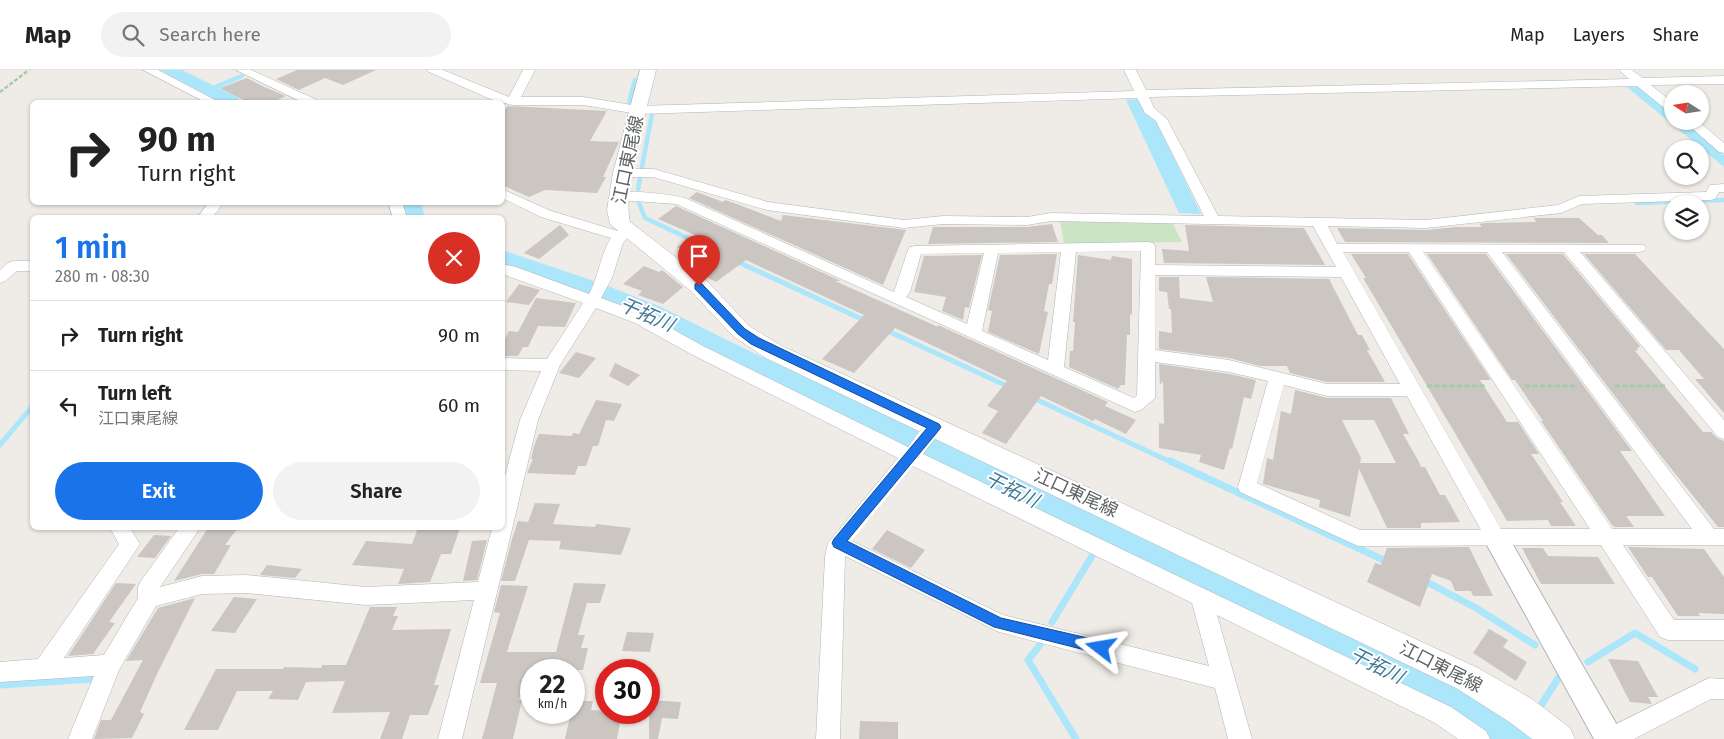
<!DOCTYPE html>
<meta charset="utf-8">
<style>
:root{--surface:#fff;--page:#f2f2f2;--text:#222;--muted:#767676;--line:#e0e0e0;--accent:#1a73e8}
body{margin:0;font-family:"Fira Sans","Noto Sans JP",sans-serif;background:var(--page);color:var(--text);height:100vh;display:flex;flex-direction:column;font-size:19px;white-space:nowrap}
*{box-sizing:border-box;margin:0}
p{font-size:16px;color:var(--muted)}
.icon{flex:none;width:28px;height:28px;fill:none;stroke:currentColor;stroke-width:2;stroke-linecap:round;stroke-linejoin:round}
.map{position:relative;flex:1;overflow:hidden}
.side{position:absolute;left:30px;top:145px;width:475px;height:315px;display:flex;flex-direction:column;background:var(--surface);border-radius:8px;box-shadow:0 1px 4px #0004}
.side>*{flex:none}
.top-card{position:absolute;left:30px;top:30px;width:475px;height:105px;border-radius:8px;box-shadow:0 1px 4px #0004;background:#fff;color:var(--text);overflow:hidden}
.needle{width:32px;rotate:282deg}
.fabs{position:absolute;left:1664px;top:15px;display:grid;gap:10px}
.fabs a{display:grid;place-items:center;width:45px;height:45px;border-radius:50%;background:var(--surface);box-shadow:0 1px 4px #0004;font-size:25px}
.speed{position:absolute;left:520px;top:589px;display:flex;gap:10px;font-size:25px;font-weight:700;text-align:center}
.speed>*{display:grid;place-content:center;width:65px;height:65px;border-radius:50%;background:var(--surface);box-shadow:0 1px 4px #0004;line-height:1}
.speed small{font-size:12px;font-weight:400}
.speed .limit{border:8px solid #d22;background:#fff;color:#111}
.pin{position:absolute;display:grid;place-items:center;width:42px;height:42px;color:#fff;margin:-51px -21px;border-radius:50% 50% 50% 0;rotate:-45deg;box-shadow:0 0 5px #0007}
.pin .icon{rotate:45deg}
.me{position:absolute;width:55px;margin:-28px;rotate:284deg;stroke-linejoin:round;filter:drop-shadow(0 0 4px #0008)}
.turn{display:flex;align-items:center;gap:18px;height:105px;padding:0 25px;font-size:22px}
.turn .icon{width:65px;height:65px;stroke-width:2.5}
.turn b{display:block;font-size:35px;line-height:42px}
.round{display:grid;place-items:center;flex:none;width:52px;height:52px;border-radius:26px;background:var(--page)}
.summary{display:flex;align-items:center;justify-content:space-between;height:85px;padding:0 25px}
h1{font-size:30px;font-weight:600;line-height:38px;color:var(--accent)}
.button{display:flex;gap:10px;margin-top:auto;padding:10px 25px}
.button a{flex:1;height:58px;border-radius:30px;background:var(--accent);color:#fff;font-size:20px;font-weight:600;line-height:58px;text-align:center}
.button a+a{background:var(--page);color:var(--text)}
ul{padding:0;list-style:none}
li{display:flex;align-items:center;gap:15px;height:70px;padding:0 25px;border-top:1px solid var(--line)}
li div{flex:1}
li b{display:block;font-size:19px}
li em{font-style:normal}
header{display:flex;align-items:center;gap:30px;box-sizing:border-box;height:70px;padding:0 25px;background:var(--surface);border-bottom:1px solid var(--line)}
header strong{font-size:24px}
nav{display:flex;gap:28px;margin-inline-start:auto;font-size:18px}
.search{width:350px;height:45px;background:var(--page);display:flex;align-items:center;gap:12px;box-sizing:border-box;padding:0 18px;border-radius:28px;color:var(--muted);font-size:19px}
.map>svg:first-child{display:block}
.green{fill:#cae5c4}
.water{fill:#ace6fa}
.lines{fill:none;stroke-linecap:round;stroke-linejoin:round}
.stream-far2{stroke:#ace6fa;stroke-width:4.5}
.stream-far1{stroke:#ace6fa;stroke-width:5}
.stream{stroke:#ace6fa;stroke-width:7}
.river{fill:#ace6fa;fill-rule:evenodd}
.building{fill:#cbc6c2;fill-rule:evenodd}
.minor-casing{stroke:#b1b5b7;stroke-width:1}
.tertiary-casing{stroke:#b1b5b7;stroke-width:2}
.secondary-casing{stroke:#b2b7ba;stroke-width:1}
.path-far1{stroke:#a2cda6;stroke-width:2.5;stroke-dasharray:4 2;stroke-linecap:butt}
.path{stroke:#a2cda6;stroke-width:3;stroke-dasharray:5 2.5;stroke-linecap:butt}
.minor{fill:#fff;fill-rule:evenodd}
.tertiary{fill:#fff;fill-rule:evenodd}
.secondary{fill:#fff;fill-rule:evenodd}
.route{fill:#1a73e8;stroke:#114b97}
.labels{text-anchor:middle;stroke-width:4;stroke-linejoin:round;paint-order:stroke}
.street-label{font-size:18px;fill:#5e6365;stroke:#fff}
.water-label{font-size:19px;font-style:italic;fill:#407791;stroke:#fff}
</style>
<header>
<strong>Map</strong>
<div class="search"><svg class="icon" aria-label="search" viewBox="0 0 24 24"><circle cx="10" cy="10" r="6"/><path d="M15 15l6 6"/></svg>Search here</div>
<nav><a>Map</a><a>Layers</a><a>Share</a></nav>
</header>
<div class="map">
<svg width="1724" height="669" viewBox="0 0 1724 669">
<rect width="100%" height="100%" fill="#efebe6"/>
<polygon class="green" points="1060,150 1172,152 1182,172 1064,174"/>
<g class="water">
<polygon points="1627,17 1640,17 1672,44 1672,51 1682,51 1724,85 1724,97"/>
<polygon points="1140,29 1147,43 1156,51 1201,144 1179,143 1126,30"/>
</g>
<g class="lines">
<g class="stream-far2">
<polyline points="206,21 242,6"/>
<polyline points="629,33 635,10"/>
<polyline points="642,97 652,44"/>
<polyline points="638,119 640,109"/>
<polyline points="639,133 645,148 696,172"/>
<polyline points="1637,133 1724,130"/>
</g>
<g class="stream-far1">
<polyline points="736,191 866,251"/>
<polyline points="886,260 1009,317"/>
<polyline points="1031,327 1173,393"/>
<polyline points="0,375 32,337"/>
</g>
<g class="stream">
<polyline points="1170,391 1388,492"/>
<polyline points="1423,510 1476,538 1535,575"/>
<polyline points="1052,552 1092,486"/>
<polyline points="1040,575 1028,590 1076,669"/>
<polyline points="1588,592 1635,563 1695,599"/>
<polyline points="0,615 93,609"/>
<polyline points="1538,640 1559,607"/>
</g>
<g class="river">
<polygon points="154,0 182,0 237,27 240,32 213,32 157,5"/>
<polygon points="395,132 421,132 425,148 399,148"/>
<polygon points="502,180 603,214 661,237 739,276 1466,617 1528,654 1535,669 1474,669 1436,645 717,290 641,251 583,226 502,198"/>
</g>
</g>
<g class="building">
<polygon points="297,0 376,0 343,15 325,8 299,20 276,9"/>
<polygon points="247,8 262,16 286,26 273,32 247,32 220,18"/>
<polygon points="508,36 607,41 590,71 619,72 603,107 606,107 597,123 545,120 529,127 502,115 502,43"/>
<polygon points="697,122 723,132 725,130 734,133 781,151 783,145 906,160 883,215 689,128"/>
<polygon points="676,136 841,211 835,211 938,257 938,255 1108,332 1105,336 1136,350 1126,364 1095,349 1093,351 1041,326 1006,374 982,363 998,341 987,336 1007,311 938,278 895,258 854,303 822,289 864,245 746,190 716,212 704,206 679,188 687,182 677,177 695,165 658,149"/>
<polygon points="1534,148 1579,148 1598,165 1602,165 1609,173 1345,172 1337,158 1426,160 1456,157 1482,157 1479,154 1485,153 1536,152"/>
<polygon points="1052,154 1058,172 928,174 933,157 1027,157"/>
<polygon points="560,155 569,165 539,189 524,183"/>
<polygon points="1185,155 1304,158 1325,195 1164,193 1162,179 1189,181"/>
<polygon points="1057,184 1052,214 1049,214 1044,241 1048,242 1039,284 988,262 992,241 988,240 1000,185"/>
<polygon points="1351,184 1408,184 1491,310 1480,310 1507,352 1518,352 1539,384 1531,384 1563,432 1560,432 1576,456 1551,456 1548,450 1507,451 1363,208 1366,208"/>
<polygon points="1427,184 1486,184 1632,381 1620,381 1665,446 1626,446 1634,457 1615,457 1612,455 1541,351 1543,351 1515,310 1512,310"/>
<polygon points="1506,184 1563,184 1640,276 1637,279 1638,280 1635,281 1703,362 1711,362 1717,368 1724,371 1724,457 1718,457 1657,381"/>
<polygon points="1584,184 1635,184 1724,279 1724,343 1695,309 1704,309 1679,280 1666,280"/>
<polygon points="982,185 969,238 965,237 963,250 942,241 946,227 914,222 924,186"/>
<polygon points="1078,185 1111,190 1112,186 1132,189 1132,245 1130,244 1130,265 1127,265 1125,315 1121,315 1118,319 1069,297 1070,281 1073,281 1075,252 1073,252"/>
<polygon points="644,196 659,202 662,200 683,217 663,234 638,225 642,221 623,214"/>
<polygon points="1159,207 1179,207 1180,228 1213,232 1206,207 1329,209 1358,265 1362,265 1370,280 1367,280 1385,312 1327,312 1290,303 1287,296 1260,296 1229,288 1159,279 1159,261 1172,263 1171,239 1169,239 1167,222 1159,221"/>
<polygon points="519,214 540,220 529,235 506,232"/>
<polygon points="536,228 576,233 565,257 538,256 528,277 523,277 518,286 502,286 502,275 509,261 518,262"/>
<polygon points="576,282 596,288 579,308 559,303"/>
<polygon points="615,293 640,305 628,316 609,306"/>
<polygon points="1159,294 1229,304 1256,310 1251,329 1244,327 1232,379 1230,378 1224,400 1199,392 1201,385 1159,378 1159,353 1164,354 1163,311 1160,315"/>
<path d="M 1295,320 L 1327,328 L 1391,328 L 1409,364 L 1403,364 L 1419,392 L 1421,397 L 1425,397 L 1440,425 L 1445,425 L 1460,452 L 1421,453 L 1421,458 L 1387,458 L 1359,399 L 1350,447 L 1319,437 L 1320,430 L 1263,414 L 1267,388 L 1273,390 L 1281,341 L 1291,344 ZM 1342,350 L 1374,350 L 1396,393 L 1360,393 L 1361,388 Z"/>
<polygon points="596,330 622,334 614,351 606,350 598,376 593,376 586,396 578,396 575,405 527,403 533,389 531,389 534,376 539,364 572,366 573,363 579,364"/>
<polygon points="535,433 560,434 553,454 595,457 596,454 631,458 621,485 559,479 561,471 529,470 515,511 501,511 512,469 518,451 528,452"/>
<polygon points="208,458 237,459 225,475 231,475 214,504 202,504 174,511"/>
<polygon points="418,458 460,458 451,484 441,484 430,512 398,514 404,499 352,495 366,471 412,474"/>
<polygon points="887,460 925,480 911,498 872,479"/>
<polygon points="154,465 171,466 155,488 137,487"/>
<polygon points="487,470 477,510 463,511 472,471"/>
<polygon points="1469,477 1493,526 1473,526 1471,521 1455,521 1451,511 1432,504 1420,537 1367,512 1375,493 1381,495 1387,478"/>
<polygon points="1628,477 1704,479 1724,507 1724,544 1698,543 1700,546 1678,546 1652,507 1648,507"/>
<polygon points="1522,478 1543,478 1548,486 1598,487 1615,514 1541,514"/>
<polygon points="267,495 302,499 295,508 260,505"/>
<polygon points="116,513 136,514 109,552 115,553 93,584 68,586"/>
<polygon points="574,513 606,514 600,533 587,533 578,565 585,565 581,578 588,578 583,600 527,600 519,630 522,630 513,669 482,669 497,613 480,613 500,543 494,542 501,515 528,516 507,582 556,582"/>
<polygon points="234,527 257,529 235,563 211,561"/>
<polygon points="195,528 157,604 140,642 144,644 132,668 94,669 101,650 111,650 143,590 126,591 158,538"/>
<polygon points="370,537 397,537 393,546 398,546 392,560 451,559 434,615 439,615 428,645 410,645 402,669 380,669 390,642 332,643 345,611 306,612 298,630 268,629 273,621 237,621 218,660 184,660 216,599 283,599 284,597 321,598 322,595 346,595"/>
<polygon points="1489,559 1508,570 1503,577 1527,592 1516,611 1473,583"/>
<polygon points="627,562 654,563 650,582 622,581"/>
<polygon points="1608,589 1638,591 1658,627 1648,627 1652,634 1630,632"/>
<polygon points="649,630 681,632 678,649 662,648 658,669 649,669"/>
<polygon points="574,631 593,631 591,640 622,642 617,669 565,669 571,642 574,642"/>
<polygon points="860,651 898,652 898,669 859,669"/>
</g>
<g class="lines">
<g class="minor-casing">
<g id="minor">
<polygon points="143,0 158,0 219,32 205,32"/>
<polygon points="236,0 251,0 315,29 317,32 302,32"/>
<path d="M 427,0 L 443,0 L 509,27 L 523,0 L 535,0 L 521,27 L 583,27 L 638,36 L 1134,21 L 1124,0 L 1136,0 L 1146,20 L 1629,9 L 1619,0 L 1632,0 L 1643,8 L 1724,6 L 1724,14 L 1651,15 L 1672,32 L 1672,42 L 1668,41 L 1637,16 L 1149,27 L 1154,38 L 1167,49 L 1218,146 L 1426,150 L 1558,135 L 1579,126 L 1706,122 L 1710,115 L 1724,114 L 1724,122 L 1719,122 L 1715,129 L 1710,130 L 1582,134 L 1561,143 L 1426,158 L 1328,156 L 1337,174 L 1644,175 L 1646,178 L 1644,181 L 1639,182 L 1580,182 L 1724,350 L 1724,369 L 1718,367 L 1564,182 L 1502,182 L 1714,459 L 1724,459 L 1724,475 L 1623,475 L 1674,550 L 1724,550 L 1724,570 L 1668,570 L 1660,567 L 1601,475 L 1358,476 L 1240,422 L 1238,417 L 1268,311 L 1229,302 L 1155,292 L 1155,328 L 1141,340 L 1135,342 L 676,134 L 619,130 L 612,126 C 620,117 672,125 685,128 L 894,222 L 908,180 L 910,177 L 915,176 L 1148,172 L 1153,173 L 1155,176 L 1155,195 L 1336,197 L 1313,156 L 1051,151 L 1027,155 L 943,154 L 904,158 L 767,140 L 653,107 L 623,107 L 616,103 L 623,99 L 654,99 L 768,132 L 904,150 L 943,146 L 1027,147 L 1051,143 L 1204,146 L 1156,51 L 1145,43 L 1137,28 L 638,44 L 583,35 L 513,35 L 495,31 L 429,2 ZM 1141,181 L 1137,325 L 1134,328 L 1064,297 L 1076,182 ZM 1061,182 L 1048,290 L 982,261 L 998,183 ZM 1343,182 L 1409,182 L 1590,459 L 1501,459 ZM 1423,182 L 1487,182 L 1692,459 L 1612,459 ZM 984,183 L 967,254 L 906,227 L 910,222 L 921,184 ZM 1155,205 L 1341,207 L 1400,314 L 1327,314 L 1229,290 L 1155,280 ZM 1284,315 L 1327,326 L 1407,326 L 1481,460 L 1360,460 L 1257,413 Z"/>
<polygon points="1684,51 1698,51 1724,73 1724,83 1719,82"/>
<path d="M 502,119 L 551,141 L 618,161 L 627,157 L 632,158 L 634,161 L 623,173 L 612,208 L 601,228 L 647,245 L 703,276 L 908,377 C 917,366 926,348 941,352 L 944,357 L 923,384 L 1451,637 L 1486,661 L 1490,669 L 1458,669 L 1435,653 L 1217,545 L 1252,669 L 1228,669 L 1215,618 L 999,562 L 845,486 L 840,669 L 816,669 L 825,487 L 828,473 L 898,388 L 691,284 L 635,253 L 596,238 L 560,295 L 538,350 L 462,669 L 438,669 L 474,530 L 366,535 L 246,523 L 202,524 L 156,536 L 119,600 L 92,669 L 68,669 L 94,606 L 0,612 L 0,592 L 38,589 L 119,474 L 110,458 L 130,458 L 140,474 L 64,588 L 104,585 L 138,528 L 138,517 L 141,511 L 179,458 L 200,458 L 160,517 L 202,506 L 246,505 L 366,517 L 478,512 L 492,458 L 502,458 L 502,417 L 520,350 L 541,301 L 502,300 L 502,288 L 547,289 L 583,233 L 502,204 L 502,194 L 516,197 L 589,224 C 599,206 600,185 611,168 L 541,147 L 502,128 ZM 913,396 L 1192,533 L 1209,596 L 1003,545 L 852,471 Z"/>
<polygon points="209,132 224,132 212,148 197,148"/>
<polygon points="388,132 402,132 407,148 393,148"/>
<polygon points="13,191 32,191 32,201 17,201 5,211 0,213 0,200 8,193"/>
<polygon points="1709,608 1724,609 1724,629 1711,629 1634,669 1598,669 1602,661"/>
</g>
</g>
<g class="tertiary-casing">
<polygon id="tertiary" points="1496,458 1505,461 1625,669 1594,669 1483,468 1487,461"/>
</g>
<g class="secondary-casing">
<path id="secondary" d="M 640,0 L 656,0 C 648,36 622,119 630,152 L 707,211 L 749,256 L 782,276 L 1478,598 L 1532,629 L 1570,658 L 1575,669 L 1532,669 L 1508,651 L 1456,618 L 766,288 L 733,266 L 691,221 L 610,154 L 607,140 L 613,103 Z"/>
</g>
<polyline class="path-far1" points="0,22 29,0"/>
<g class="path">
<polyline points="1427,316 1486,316"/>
<polyline points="1525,316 1576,316"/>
<polyline points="1615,316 1666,316"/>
</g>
<use href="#minor" class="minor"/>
<use href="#tertiary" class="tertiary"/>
<use href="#secondary" class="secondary"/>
</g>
<polygon class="route" points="699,213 702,214 745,259 759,268 939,354 941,357 939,360 847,471 1001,548 1101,571 1106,573 1108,578 1106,582 1101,584 994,557 834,477 832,473 834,469 927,358 751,274 738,264 695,219 695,214"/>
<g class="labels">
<g class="street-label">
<text transform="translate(628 90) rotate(-78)" y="6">江口東尾線</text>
<text transform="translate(1076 423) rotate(25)" y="6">江口東尾線</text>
<text transform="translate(1441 597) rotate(27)" y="6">江口東尾線</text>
</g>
<g class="water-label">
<text transform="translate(647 244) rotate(23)" y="7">干拓川</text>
<text transform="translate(1012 419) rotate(26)" y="7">干拓川</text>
<text transform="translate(1377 595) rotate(26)" y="7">干拓川</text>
</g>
</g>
</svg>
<div class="fabs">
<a><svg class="needle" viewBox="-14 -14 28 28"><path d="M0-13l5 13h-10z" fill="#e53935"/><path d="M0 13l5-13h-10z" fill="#767676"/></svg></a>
<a><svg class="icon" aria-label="search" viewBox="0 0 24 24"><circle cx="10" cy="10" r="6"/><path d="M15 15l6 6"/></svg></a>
<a><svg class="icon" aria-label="layers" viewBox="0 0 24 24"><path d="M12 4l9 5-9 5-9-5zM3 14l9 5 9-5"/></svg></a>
</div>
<div class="speed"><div>22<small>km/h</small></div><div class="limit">30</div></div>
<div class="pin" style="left:699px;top:216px;background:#d93025"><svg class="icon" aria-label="arrive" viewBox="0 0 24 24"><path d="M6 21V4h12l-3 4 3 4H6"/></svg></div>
<svg class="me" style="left:1101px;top:578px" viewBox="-20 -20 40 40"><path d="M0-17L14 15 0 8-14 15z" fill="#1a73e8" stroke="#fff" stroke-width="4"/></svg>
<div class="top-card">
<div class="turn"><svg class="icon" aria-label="right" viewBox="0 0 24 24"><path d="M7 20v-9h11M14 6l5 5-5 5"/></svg><div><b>90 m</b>Turn right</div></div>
</div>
<section class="side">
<div class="summary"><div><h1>1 min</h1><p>280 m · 08:30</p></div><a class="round" style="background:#d93025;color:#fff"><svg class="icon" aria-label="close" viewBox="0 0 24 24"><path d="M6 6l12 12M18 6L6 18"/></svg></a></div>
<ul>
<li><svg class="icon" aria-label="right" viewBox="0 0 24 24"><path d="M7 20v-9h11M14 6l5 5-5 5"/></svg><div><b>Turn right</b></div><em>90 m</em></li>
<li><svg class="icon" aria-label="left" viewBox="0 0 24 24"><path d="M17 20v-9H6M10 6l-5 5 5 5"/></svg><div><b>Turn left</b><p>江口東尾線</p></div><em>60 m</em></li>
</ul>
<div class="button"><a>Exit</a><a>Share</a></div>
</section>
</div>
